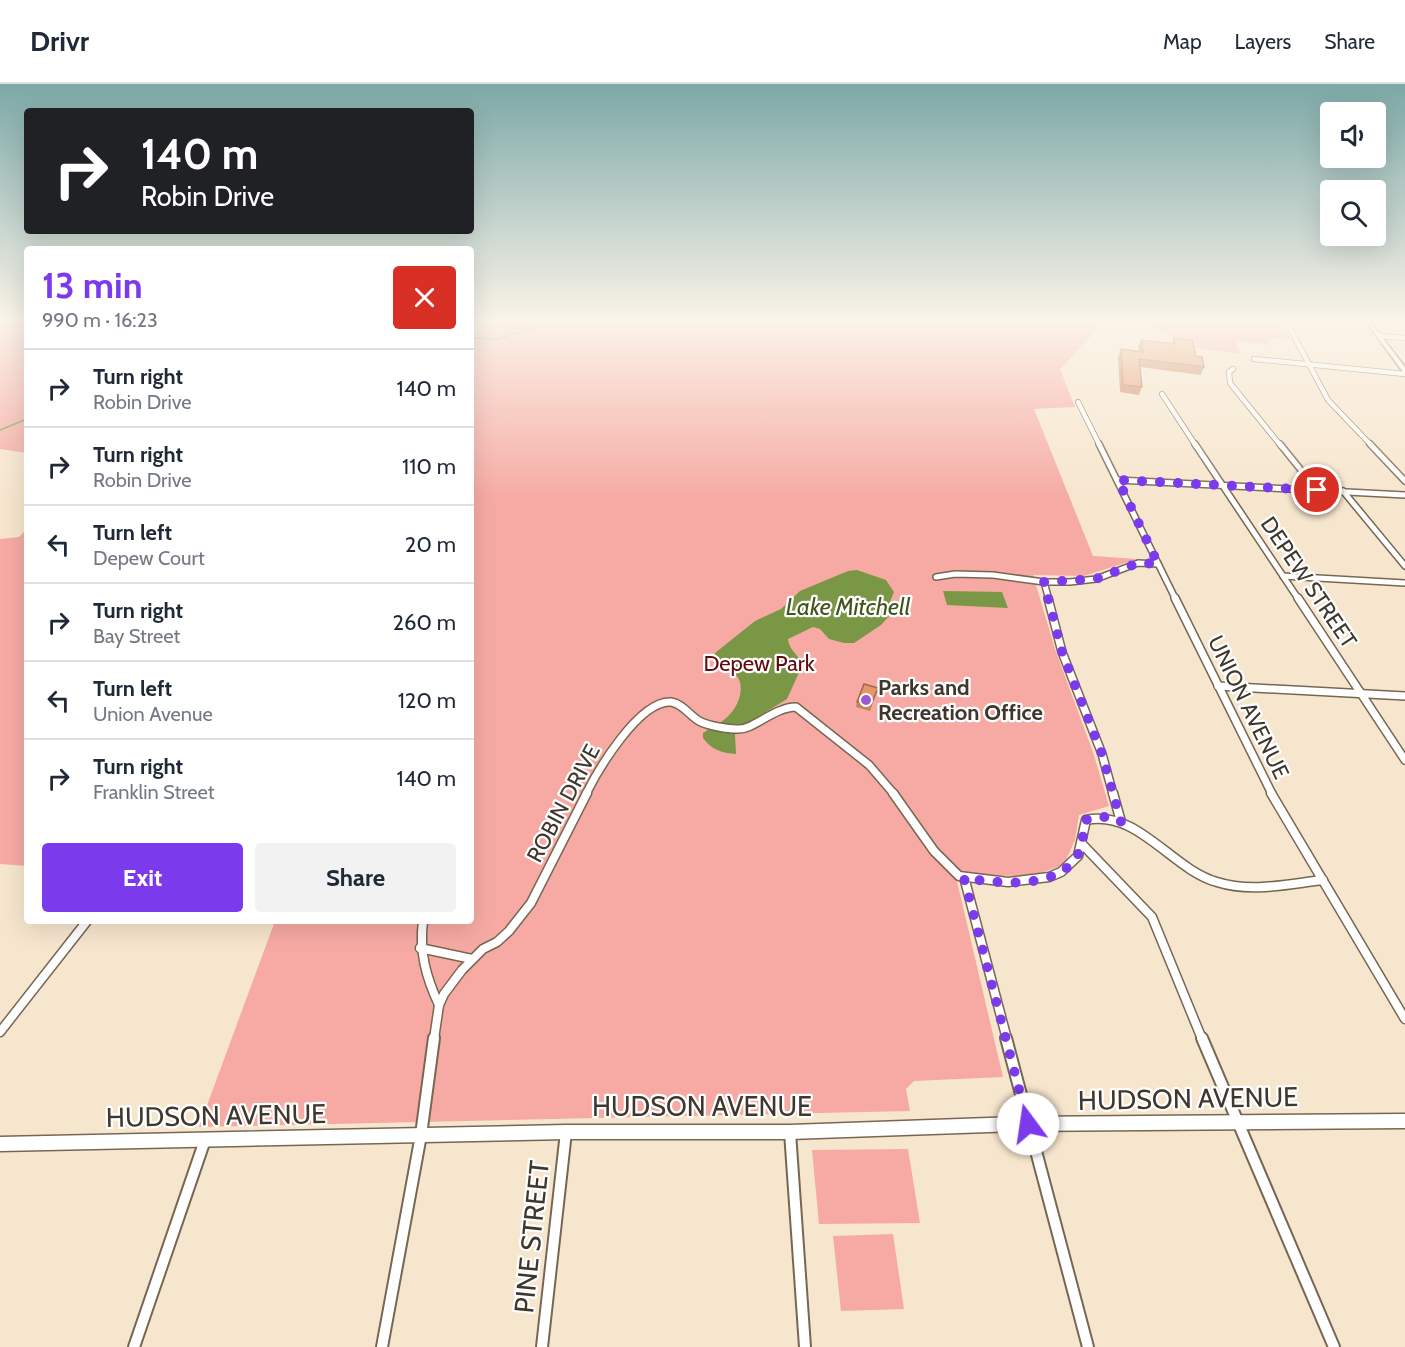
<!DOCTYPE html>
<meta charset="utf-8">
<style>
:root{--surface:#fff;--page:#f2f2f3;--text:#1f2937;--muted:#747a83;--line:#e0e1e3;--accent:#7c3aed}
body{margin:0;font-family:Cabin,sans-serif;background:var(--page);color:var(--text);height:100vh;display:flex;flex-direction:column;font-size:22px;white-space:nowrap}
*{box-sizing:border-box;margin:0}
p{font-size:20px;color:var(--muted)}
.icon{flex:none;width:33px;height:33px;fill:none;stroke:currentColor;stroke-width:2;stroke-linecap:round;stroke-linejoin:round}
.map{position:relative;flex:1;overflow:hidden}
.side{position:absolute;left:24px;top:162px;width:450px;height:678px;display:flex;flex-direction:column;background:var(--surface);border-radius:6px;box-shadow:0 6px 24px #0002}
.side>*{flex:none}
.banner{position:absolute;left:24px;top:24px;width:450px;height:126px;border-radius:6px;box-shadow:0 6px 24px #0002;background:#202124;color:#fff;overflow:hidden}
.fabs{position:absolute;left:1320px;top:18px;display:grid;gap:12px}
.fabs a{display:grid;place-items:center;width:66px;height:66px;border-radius:6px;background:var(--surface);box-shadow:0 6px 24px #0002;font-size:30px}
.pin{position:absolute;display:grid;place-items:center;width:51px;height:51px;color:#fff;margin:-26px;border:3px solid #fff;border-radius:50%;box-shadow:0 2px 6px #0007}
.me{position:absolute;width:66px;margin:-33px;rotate:346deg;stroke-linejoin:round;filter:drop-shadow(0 0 4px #0008)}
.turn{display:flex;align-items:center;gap:21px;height:126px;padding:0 18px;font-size:27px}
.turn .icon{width:78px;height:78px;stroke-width:2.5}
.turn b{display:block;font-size:42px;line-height:51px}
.round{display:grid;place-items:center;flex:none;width:63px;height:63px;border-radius:6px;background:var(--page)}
.summary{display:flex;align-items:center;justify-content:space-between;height:102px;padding:0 18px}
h1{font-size:36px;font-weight:800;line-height:45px;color:var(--accent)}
.primary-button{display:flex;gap:12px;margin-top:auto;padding:12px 18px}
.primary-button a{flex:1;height:69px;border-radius:6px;background:var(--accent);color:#fff;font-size:24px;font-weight:800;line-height:69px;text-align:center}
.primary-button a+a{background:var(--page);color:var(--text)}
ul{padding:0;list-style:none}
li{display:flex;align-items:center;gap:18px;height:78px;padding:0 18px;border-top:2px solid var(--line)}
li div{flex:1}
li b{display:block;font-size:22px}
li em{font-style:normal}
header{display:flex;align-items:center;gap:36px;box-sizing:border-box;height:84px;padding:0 30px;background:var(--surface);border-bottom:2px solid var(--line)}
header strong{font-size:28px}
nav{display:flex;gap:33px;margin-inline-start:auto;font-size:21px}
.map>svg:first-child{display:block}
.green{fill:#f6aaa3}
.water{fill:#7a9745}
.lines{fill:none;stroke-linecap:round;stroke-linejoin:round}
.stream{stroke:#7a9745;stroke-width:1.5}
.minor-far4-casing{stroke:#776752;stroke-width:6}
.minor-far3-casing{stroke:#776752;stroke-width:8}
.minor-far2-casing{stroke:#776752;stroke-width:10}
.minor-far1-casing{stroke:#776752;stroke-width:11}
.minor-casing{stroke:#776752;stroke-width:14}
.tertiary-casing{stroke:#776752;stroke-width:3}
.minor-far4{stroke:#fff;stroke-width:4.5}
.minor-far3{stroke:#fff;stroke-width:5}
.minor-far2{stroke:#fff;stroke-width:7}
.minor-far1{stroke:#fff;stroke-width:8}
.minor{stroke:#fff;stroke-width:10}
.tertiary{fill:#fff;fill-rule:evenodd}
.wall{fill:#c78159}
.building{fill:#e79668;stroke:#a26949;stroke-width:1.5}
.route{stroke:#7c3aed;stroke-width:10;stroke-dasharray:0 18}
.poi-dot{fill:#9e59ce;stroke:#fff;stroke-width:2}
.labels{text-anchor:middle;stroke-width:4.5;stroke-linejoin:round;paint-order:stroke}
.street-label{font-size:22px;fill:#3e372e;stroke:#fff}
.park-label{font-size:22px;fill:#600b10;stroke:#fff}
.poi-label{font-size:22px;font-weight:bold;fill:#3e372e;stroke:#fff;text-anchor:start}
.water-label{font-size:24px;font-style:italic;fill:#41551a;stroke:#fff}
.near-street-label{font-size:27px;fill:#3e372e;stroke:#fff}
</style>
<header>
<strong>Drivr</strong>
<nav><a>Map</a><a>Layers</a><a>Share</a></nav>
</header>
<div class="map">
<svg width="1405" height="1263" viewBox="0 0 1405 1263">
<rect width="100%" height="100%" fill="#f7e6ce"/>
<g class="green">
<polygon points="0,239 27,239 27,369 0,365"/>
<polygon points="471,239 1094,239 1096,247 1060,285 1075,323 1034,325 1093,472 1137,475 1084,492 1033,491 1056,568 1093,668 1109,722 1079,731 1075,756 1064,781 1034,791 956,793 1003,993 914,997 906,1005 910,1027 199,1043 275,837 471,837"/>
<polygon points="1144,239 1280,239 1291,256 1267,254 1270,260 1235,257 1241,270 1195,264"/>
<polygon points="27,445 27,782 0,780 0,455 19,453"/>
<polygon points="908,1065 920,1139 819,1140 812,1066"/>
<polygon points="893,1150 904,1225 841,1227 833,1152"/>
</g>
<g class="water">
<path d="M 857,486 L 886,496 L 894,508 L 889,520 L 891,530 L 881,541 L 854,559 L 844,559 L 829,555 L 820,545 L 813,543 L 788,555 C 789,567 800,571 802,582 L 787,615 L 751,637 L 739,642 L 735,651 L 736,670 C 721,669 711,665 703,654 L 703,649 C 712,643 724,638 731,629 C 743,616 748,586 722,587 L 714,579 L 715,569 L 755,537 L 781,525 L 800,507 L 848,487 Z"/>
<polygon points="943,507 1002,508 1008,524 947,521"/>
</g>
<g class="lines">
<g class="stream">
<polyline points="471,254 498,255 552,239"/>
<polyline points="0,346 27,335"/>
</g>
<g class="minor-far4-casing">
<g id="minor-far4">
<polyline points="1287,239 1328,316 1372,362"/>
<polyline points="1379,252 1405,254"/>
<polyline points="1254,275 1405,290"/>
<polyline points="1233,285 1229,288 1230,299 1281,362"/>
<polyline points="1162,310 1196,362"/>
<polyline points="1078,318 1100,362"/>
</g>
</g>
<g class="minor-far3-casing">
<g id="minor-far3">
<polyline points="1099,360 1176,516"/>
<polyline points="1195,360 1299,516"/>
<polyline points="1280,360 1317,406"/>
<polyline points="1370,360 1405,397"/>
<polyline points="1118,396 1405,411"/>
<polyline points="1343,407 1405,482"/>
<polyline points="1283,492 1405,499"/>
<polyline points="936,493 955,490 993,491 1044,498 1070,498 1096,495 1138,479 1158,480"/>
<polyline points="1044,498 1049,516"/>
</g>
</g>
<g class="minor-far2-casing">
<g id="minor-far2">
<polyline points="1048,514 1062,568 1102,670 1113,710"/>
<polyline points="1175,514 1272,710"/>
<polyline points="1298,514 1405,676"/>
<polyline points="1218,602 1405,612"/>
<path d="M 586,710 C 598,686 639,616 671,618 C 684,620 690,633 701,638 C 710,642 727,645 737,645 C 752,647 774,623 796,623 L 869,681 L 894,710"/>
</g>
</g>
<g class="minor-far1-casing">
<g id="minor-far1">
<path d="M 893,709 L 934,767 L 959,792 L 1008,798 L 1049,793 L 1061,788 L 1078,772 L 1086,736 C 1138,725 1171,785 1217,798 C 1251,809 1288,800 1323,796"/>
<polyline points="1113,709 1121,738"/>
<polyline points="1271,709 1405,935"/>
<polyline points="1082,760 1152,833 1202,955"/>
<polyline points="964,793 1007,955"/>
<path d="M 423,837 C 419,868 426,893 439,921"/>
<polyline points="420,864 472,875"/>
<polyline points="0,948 87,837"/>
<polyline points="434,955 439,921 444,910 462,886 483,865 497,858 509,847 531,819 587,709"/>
</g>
</g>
<g class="minor-casing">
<g id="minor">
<polyline points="1006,954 1088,1263"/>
<polyline points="1202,954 1334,1263"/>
<polyline points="790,1048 805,1263"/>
<polyline points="134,1263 205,1056"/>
<polyline points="382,1263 421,1051 434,954"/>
<polyline points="542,1263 566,1048"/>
</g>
</g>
<g class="tertiary-casing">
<g id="tertiary">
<polygon points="1367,239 1371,239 1405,283 1405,289 1403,288"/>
<polygon points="1405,1030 1405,1044 1017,1047 790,1055 566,1055 0,1067 0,1053 566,1041 790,1041 1017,1033"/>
</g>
</g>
<use href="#minor-far4" class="minor-far4"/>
<use href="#minor-far3" class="minor-far3"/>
<use href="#minor-far2" class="minor-far2"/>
<use href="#minor-far1" class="minor-far1"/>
<use href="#minor" class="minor"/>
<use href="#tertiary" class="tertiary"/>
</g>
<g class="wall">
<polygon points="1174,254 1196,272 1204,283 1201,291 1140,283 1142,303 1139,311 1120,308 1118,273 1121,265 1139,267 1138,263 1141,256 1172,260"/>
<polygon points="876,610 870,627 856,623 857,618"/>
</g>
<g class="building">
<polygon points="1174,254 1192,256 1196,272 1202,273 1204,283 1139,275 1142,303 1123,301 1121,265 1143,268 1141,256 1175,260"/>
<polygon points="864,600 878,604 871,621 857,618"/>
</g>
<linearGradient id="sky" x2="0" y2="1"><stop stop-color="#7ca8a7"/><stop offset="0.57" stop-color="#fbf4e9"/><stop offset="1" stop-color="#fbf4e9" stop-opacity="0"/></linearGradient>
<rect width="1405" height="416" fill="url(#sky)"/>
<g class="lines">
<path class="route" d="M 1028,1040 L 964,794 C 997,799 1056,807 1077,772 C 1084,761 1082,748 1086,736 C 1099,730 1108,733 1121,738 L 1102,670 L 1062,568 L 1044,498 L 1096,495 L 1138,479 L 1158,480 L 1118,396 L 1317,406"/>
</g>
<circle class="poi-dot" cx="866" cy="616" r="6"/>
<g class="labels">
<g class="street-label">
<text transform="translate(1309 498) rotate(56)" y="8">DEPEW STREET</text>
<text transform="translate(1249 623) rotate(64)" y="8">UNION AVENUE</text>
<text transform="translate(563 719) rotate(-62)" y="8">ROBIN DRIVE</text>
</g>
<g class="park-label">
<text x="759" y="587">Depew Park</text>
</g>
<g class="poi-label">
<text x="878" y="611">Parks and<tspan x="878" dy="25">Recreation Office</tspan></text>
</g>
<g class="water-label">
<text x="848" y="531">Lake Mitchell</text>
</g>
<g class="near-street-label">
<text transform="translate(1188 1015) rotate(-1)" y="9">HUDSON AVENUE</text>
<text x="702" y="1032">HUDSON AVENUE</text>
<text transform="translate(216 1032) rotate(-1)" y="9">HUDSON AVENUE</text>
<text transform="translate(532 1153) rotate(-84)" y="9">PINE STREET</text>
</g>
</g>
</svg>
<div class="fabs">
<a><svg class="icon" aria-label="sound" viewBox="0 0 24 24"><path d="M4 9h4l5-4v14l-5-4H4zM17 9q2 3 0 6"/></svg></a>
<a><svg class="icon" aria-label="search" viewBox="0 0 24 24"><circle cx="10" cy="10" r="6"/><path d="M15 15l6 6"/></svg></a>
</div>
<div class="pin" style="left:1317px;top:406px;background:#d93025"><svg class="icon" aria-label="arrive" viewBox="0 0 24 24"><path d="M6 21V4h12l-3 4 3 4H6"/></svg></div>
<svg class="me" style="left:1028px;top:1040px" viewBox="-20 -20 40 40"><circle r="19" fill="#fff"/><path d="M0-13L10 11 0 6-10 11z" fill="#7c3aed"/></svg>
<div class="banner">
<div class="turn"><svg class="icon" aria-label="right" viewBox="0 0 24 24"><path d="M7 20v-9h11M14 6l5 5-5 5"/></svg><div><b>140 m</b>Robin Drive</div></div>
</div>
<section class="side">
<div class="summary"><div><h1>13 min</h1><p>990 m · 16:23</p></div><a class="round" style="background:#d93025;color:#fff"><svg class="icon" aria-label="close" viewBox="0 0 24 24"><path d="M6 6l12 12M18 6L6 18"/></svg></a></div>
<ul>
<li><svg class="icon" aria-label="right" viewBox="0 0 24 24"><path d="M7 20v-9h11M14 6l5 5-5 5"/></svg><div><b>Turn right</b><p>Robin Drive</p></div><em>140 m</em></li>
<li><svg class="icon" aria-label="right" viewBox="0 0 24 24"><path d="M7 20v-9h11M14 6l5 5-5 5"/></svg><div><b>Turn right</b><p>Robin Drive</p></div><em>110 m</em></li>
<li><svg class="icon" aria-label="left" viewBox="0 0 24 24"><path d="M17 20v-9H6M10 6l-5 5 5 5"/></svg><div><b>Turn left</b><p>Depew Court</p></div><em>20 m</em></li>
<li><svg class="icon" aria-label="right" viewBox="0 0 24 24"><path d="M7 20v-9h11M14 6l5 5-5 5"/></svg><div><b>Turn right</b><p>Bay Street</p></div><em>260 m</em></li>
<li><svg class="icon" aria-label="left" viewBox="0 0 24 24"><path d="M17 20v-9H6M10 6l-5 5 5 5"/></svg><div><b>Turn left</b><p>Union Avenue</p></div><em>120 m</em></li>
<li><svg class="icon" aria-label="right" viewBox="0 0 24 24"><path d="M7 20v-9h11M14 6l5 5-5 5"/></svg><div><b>Turn right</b><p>Franklin Street</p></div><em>140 m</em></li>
</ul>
<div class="primary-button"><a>Exit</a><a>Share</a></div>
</section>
</div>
